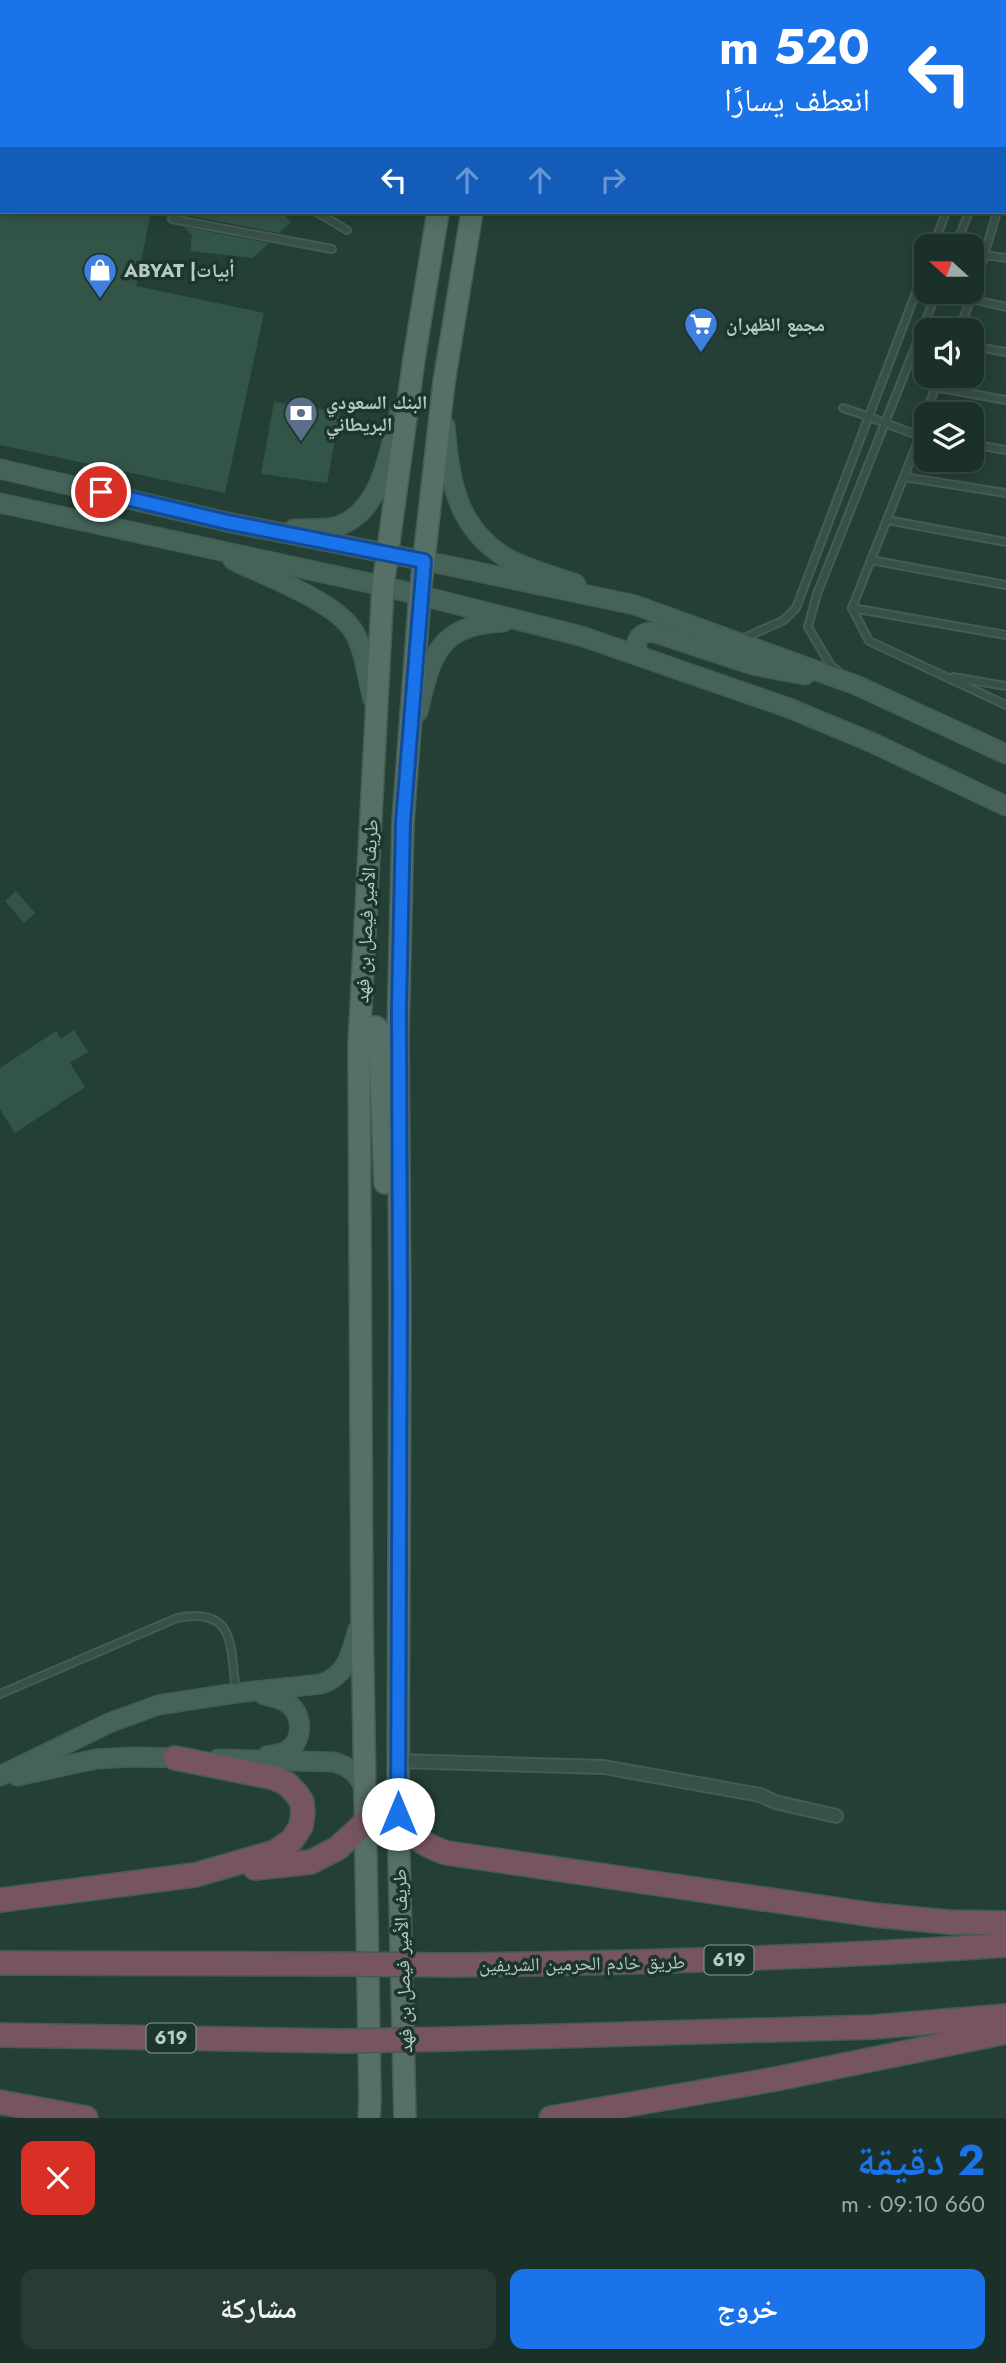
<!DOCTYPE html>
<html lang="ar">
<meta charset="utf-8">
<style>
:root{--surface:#1b3028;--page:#283c34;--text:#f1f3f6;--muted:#a0a9a8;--line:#394b45;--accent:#1a73e8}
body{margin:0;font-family:Jost,"Noto Naskh Arabic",sans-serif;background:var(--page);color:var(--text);direction:rtl;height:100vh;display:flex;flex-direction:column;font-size:26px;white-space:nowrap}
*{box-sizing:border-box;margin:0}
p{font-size:23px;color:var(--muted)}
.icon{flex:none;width:38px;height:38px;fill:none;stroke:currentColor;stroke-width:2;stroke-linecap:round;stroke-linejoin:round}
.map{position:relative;height:2118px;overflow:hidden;direction:ltr}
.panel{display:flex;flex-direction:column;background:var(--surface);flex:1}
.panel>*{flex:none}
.banner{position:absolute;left:0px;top:0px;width:1006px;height:214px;box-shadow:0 4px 18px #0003,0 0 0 2px var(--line);direction:rtl;background:#1a73e8;color:#fff;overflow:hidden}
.needle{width:46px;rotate:291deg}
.controls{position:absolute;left:914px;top:234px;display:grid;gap:14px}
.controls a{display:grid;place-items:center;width:70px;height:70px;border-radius:14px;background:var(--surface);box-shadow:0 4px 18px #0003,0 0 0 2px var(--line);font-size:35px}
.pin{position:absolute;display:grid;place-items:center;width:60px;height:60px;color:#fff;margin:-30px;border:4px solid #fff;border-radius:50%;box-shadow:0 2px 7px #0007}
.me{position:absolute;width:77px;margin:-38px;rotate:0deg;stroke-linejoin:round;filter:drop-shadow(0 0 5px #0008)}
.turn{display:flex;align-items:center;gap:24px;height:147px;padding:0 21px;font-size:32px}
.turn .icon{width:91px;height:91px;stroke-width:2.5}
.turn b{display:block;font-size:49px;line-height:60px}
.lanes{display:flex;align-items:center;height:66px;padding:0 21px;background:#0003;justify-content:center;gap:35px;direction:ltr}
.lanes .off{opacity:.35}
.round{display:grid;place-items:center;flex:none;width:74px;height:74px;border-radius:14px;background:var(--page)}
.overview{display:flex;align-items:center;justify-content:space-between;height:119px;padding:0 21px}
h1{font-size:42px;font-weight:700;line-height:52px;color:var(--accent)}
.button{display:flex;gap:14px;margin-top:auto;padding:14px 21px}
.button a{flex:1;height:80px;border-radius:14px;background:var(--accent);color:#fff;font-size:28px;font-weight:700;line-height:80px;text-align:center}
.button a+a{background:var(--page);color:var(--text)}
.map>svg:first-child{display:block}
.building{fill:#335548}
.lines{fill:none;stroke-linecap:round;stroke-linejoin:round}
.lane-casing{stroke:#455c54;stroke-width:10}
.street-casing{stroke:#455c54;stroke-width:16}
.secondary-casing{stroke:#455c54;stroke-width:21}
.primary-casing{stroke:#455c54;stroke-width:24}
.highway-casing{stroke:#435b53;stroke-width:26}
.lane{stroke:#385048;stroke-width:6}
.street{stroke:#385048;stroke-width:12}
.secondary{stroke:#46635a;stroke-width:18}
.primary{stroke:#567067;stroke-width:21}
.highway{stroke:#765560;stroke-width:23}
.highway-bridge-casing{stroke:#435b53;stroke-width:26;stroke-linecap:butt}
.highway-bridge{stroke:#765560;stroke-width:23}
.route-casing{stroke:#114b97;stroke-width:18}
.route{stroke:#1a73e8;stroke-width:12}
.labels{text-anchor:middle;stroke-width:7;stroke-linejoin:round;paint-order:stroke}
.shield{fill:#1d352d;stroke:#879e97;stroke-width:2}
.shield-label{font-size:18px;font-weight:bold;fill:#b5cbc4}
.poi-label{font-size:19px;font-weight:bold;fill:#b5cbc4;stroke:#1d352d;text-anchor:start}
.street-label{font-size:19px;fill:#b5cbc4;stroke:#1d352d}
</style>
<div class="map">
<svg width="1006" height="2118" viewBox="0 0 1006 2118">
<rect width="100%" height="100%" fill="#244036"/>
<g class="building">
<polygon points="0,212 151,212 136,286 264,313 225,493 0,445"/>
<polygon points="170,212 282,212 291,222 279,233"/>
<polygon points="184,227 269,243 253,258 190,251 192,235"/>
<polygon points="274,402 340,412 327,483 261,474"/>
<polygon points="16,891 35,913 24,923 5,901"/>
<polygon points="74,1030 88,1052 70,1063 85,1087 15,1133 0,1109 0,1068 56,1031 61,1039"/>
</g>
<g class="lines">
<g class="lane-casing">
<g id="lane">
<polyline points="833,0 835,2"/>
<polyline points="862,0 863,2"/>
<polyline points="574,2 575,0"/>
<polyline points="717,2 721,0"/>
<polyline points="768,2 771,0"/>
<polyline points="1004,183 1006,184"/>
<polyline points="1004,203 1006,204"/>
<polyline points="316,212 347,230"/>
<polyline points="172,219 332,249"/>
<polyline points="933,247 946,212"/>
<polyline points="955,247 969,212"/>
<polyline points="985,255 1006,258"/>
<polyline points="971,299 1006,307"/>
<polyline points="958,331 971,299 997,212"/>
<polyline points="971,346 1006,352"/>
<polyline points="934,387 1006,400"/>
<path d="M 843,408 C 869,416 894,427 920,436 L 852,608 L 869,641 L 1006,705"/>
<polyline points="926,415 939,376"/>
<polyline points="926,416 920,436 926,437"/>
<polyline points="971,444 1006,450"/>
<polyline points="904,477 1006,493"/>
<polyline points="887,520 1006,542"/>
<polyline points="871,560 1006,585"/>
<polyline points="852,608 1006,635"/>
<polyline points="742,639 784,620 796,608 926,266"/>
<polyline points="838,671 831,666 808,627 817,594 937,292"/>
<polyline points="953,677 1006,686"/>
<path d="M 0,1694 L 177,1618 C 237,1606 230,1648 236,1692"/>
</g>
</g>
<g class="street-casing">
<polyline id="street" points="398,1761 604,1767 760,1795 775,1802 836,1816"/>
</g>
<g class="secondary-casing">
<g id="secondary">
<path d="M 445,426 C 450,479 455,526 505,557 C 524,569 555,576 576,584"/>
<polyline points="0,469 227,522 450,566 635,605 856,685 1006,754"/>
<polyline points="0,503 383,586 581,636 789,708 873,743 1006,806"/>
<path d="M 294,529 C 308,528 325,530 338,526 C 383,511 389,449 400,410"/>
<path d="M 233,560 C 265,576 336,601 354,632 C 365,651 367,678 373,700"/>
<path d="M 641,657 C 632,645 637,632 653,632 L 753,665 L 805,675"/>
<path d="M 418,712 C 431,656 438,625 503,622"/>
<path d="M 264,1695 C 274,1697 283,1699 290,1705 C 303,1717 303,1740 288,1750 C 282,1754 274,1755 267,1756"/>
<path d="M 218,1759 L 334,1762 C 351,1767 359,1774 365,1791"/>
<path d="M 0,1776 L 109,1723 L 158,1705 L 236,1693 L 321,1684 C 348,1675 351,1653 358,1629"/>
<polyline points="17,1776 96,1759 132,1757 187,1758"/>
</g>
</g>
<g class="primary-casing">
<g id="primary">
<polyline points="480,2 481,0"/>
<polyline points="518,2 519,0"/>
<polyline points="359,1045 368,1028 376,1027 379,1031 385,1183"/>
<polyline points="369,2118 370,2101 362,1615 359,1045 383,586 414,359 438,212"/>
<polyline points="405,2118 398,1814 400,1303 398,1033 403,822 420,594 444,382 472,212"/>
</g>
</g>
<g class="highway-casing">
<g id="highway">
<path d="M 398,1814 C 413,1837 420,1844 447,1853 L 874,1915 L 948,1922 L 1006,1923"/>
<polyline points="255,1868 311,1862 338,1848 367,1821"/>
<polyline points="0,1900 195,1875 275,1852 292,1840 301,1826 303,1813 302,1802 296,1793 287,1784 275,1778 175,1758"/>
<polyline points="0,1963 341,1964"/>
<path d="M 451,1965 C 636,1963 821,1958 1006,1945"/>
<polyline points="0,2035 342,2041"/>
<polyline points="452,2039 873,2027 1006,2016"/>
<polyline points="0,2102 86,2118"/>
<polyline points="551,2118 776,2079 1006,2032"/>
</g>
</g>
<use href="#lane" class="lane"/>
<use href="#street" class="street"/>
<use href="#secondary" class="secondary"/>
<use href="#primary" class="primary"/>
<use href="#highway" class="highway"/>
<g class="highway-bridge-casing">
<g id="highway-bridge">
<polyline points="341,1964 451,1965"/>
<polyline points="342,2041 452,2039"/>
</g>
</g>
<use href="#highway-bridge" class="highway-bridge"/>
</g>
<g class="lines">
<g class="route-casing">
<polyline id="route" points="101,492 227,522 424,561 403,822 399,1007 400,1303 398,1814"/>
</g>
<use href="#route" class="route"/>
</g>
<defs>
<g id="shop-pin" transform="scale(1.75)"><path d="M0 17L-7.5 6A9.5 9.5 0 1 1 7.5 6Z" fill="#3f7fe0" stroke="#1d352d"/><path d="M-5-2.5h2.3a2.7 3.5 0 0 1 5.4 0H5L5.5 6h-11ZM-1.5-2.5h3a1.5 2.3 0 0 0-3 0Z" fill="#fff"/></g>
<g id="supermarket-pin" transform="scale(1.75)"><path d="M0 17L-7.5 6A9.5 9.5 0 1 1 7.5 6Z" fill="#3f7fe0" stroke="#1d352d"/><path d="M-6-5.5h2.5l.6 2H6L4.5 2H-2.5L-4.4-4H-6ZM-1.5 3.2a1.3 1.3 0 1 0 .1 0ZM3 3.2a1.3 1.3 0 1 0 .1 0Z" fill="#fff"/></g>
<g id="bank-pin" transform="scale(1.75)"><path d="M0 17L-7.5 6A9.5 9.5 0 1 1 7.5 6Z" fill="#5c6f8a" stroke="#1d352d"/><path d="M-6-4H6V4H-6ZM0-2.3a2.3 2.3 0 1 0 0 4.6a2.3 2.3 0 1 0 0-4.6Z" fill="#fff"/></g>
</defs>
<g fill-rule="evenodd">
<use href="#shop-pin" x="100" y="270"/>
<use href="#supermarket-pin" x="701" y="324"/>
<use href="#bank-pin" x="301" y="413"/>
</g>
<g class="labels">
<g class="shield">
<rect x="704.5" y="1945.5" width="49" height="29" rx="5"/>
<rect x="146.5" y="2023.5" width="49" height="29" rx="5"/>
</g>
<g class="shield-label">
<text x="729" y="1966">619</text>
<text x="171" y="2044">619</text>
</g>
<g class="poi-label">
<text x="124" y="277">ABYAT |أبيات</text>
<text x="726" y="331">مجمع الظهران</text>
<text x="326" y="409">البنك السعودي<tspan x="326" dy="22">البريطاني</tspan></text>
</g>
<g class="street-label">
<text transform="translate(366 911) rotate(-87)" y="7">طريف الأمير فيصل بن فهد</text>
<text transform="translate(402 1961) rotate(-92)" y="7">طريف الأمير فيصل بن فهد</text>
<text transform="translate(582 1963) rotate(-1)" y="7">طريق خادم الحرمين الشريفين</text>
</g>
</g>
</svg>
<div class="controls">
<a><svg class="needle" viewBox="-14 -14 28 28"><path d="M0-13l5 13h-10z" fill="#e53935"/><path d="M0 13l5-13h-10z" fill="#a0a9a8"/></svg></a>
<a><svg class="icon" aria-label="sound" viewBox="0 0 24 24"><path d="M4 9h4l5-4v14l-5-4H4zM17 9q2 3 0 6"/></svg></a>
<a><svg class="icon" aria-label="layers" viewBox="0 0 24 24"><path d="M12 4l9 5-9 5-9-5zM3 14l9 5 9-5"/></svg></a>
</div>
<div class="pin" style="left:101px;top:492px;background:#d93025"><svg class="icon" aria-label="arrive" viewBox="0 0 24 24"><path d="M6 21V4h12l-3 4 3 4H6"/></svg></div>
<svg class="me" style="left:398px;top:1814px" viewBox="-20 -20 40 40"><circle r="19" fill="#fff"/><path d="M0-13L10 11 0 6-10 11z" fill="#1a73e8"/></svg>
<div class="banner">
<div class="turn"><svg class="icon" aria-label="left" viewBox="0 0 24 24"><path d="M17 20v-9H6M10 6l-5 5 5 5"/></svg><div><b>520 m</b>انعطف يسارًا</div></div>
<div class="lanes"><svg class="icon" aria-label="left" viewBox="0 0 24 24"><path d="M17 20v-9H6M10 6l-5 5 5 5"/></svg><svg class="icon off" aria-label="ahead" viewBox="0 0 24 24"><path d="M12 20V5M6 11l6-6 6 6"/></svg><svg class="icon off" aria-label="ahead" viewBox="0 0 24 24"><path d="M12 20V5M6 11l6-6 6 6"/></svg><svg class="icon off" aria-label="right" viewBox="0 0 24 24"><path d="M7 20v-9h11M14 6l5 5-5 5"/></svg></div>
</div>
</div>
<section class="panel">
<div class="overview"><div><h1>2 دقيقة</h1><p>660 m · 09:10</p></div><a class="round" style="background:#d93025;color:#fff"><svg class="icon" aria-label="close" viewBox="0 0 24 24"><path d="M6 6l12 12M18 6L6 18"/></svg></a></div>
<div class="button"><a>خروج</a><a>مشاركة</a></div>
</section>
